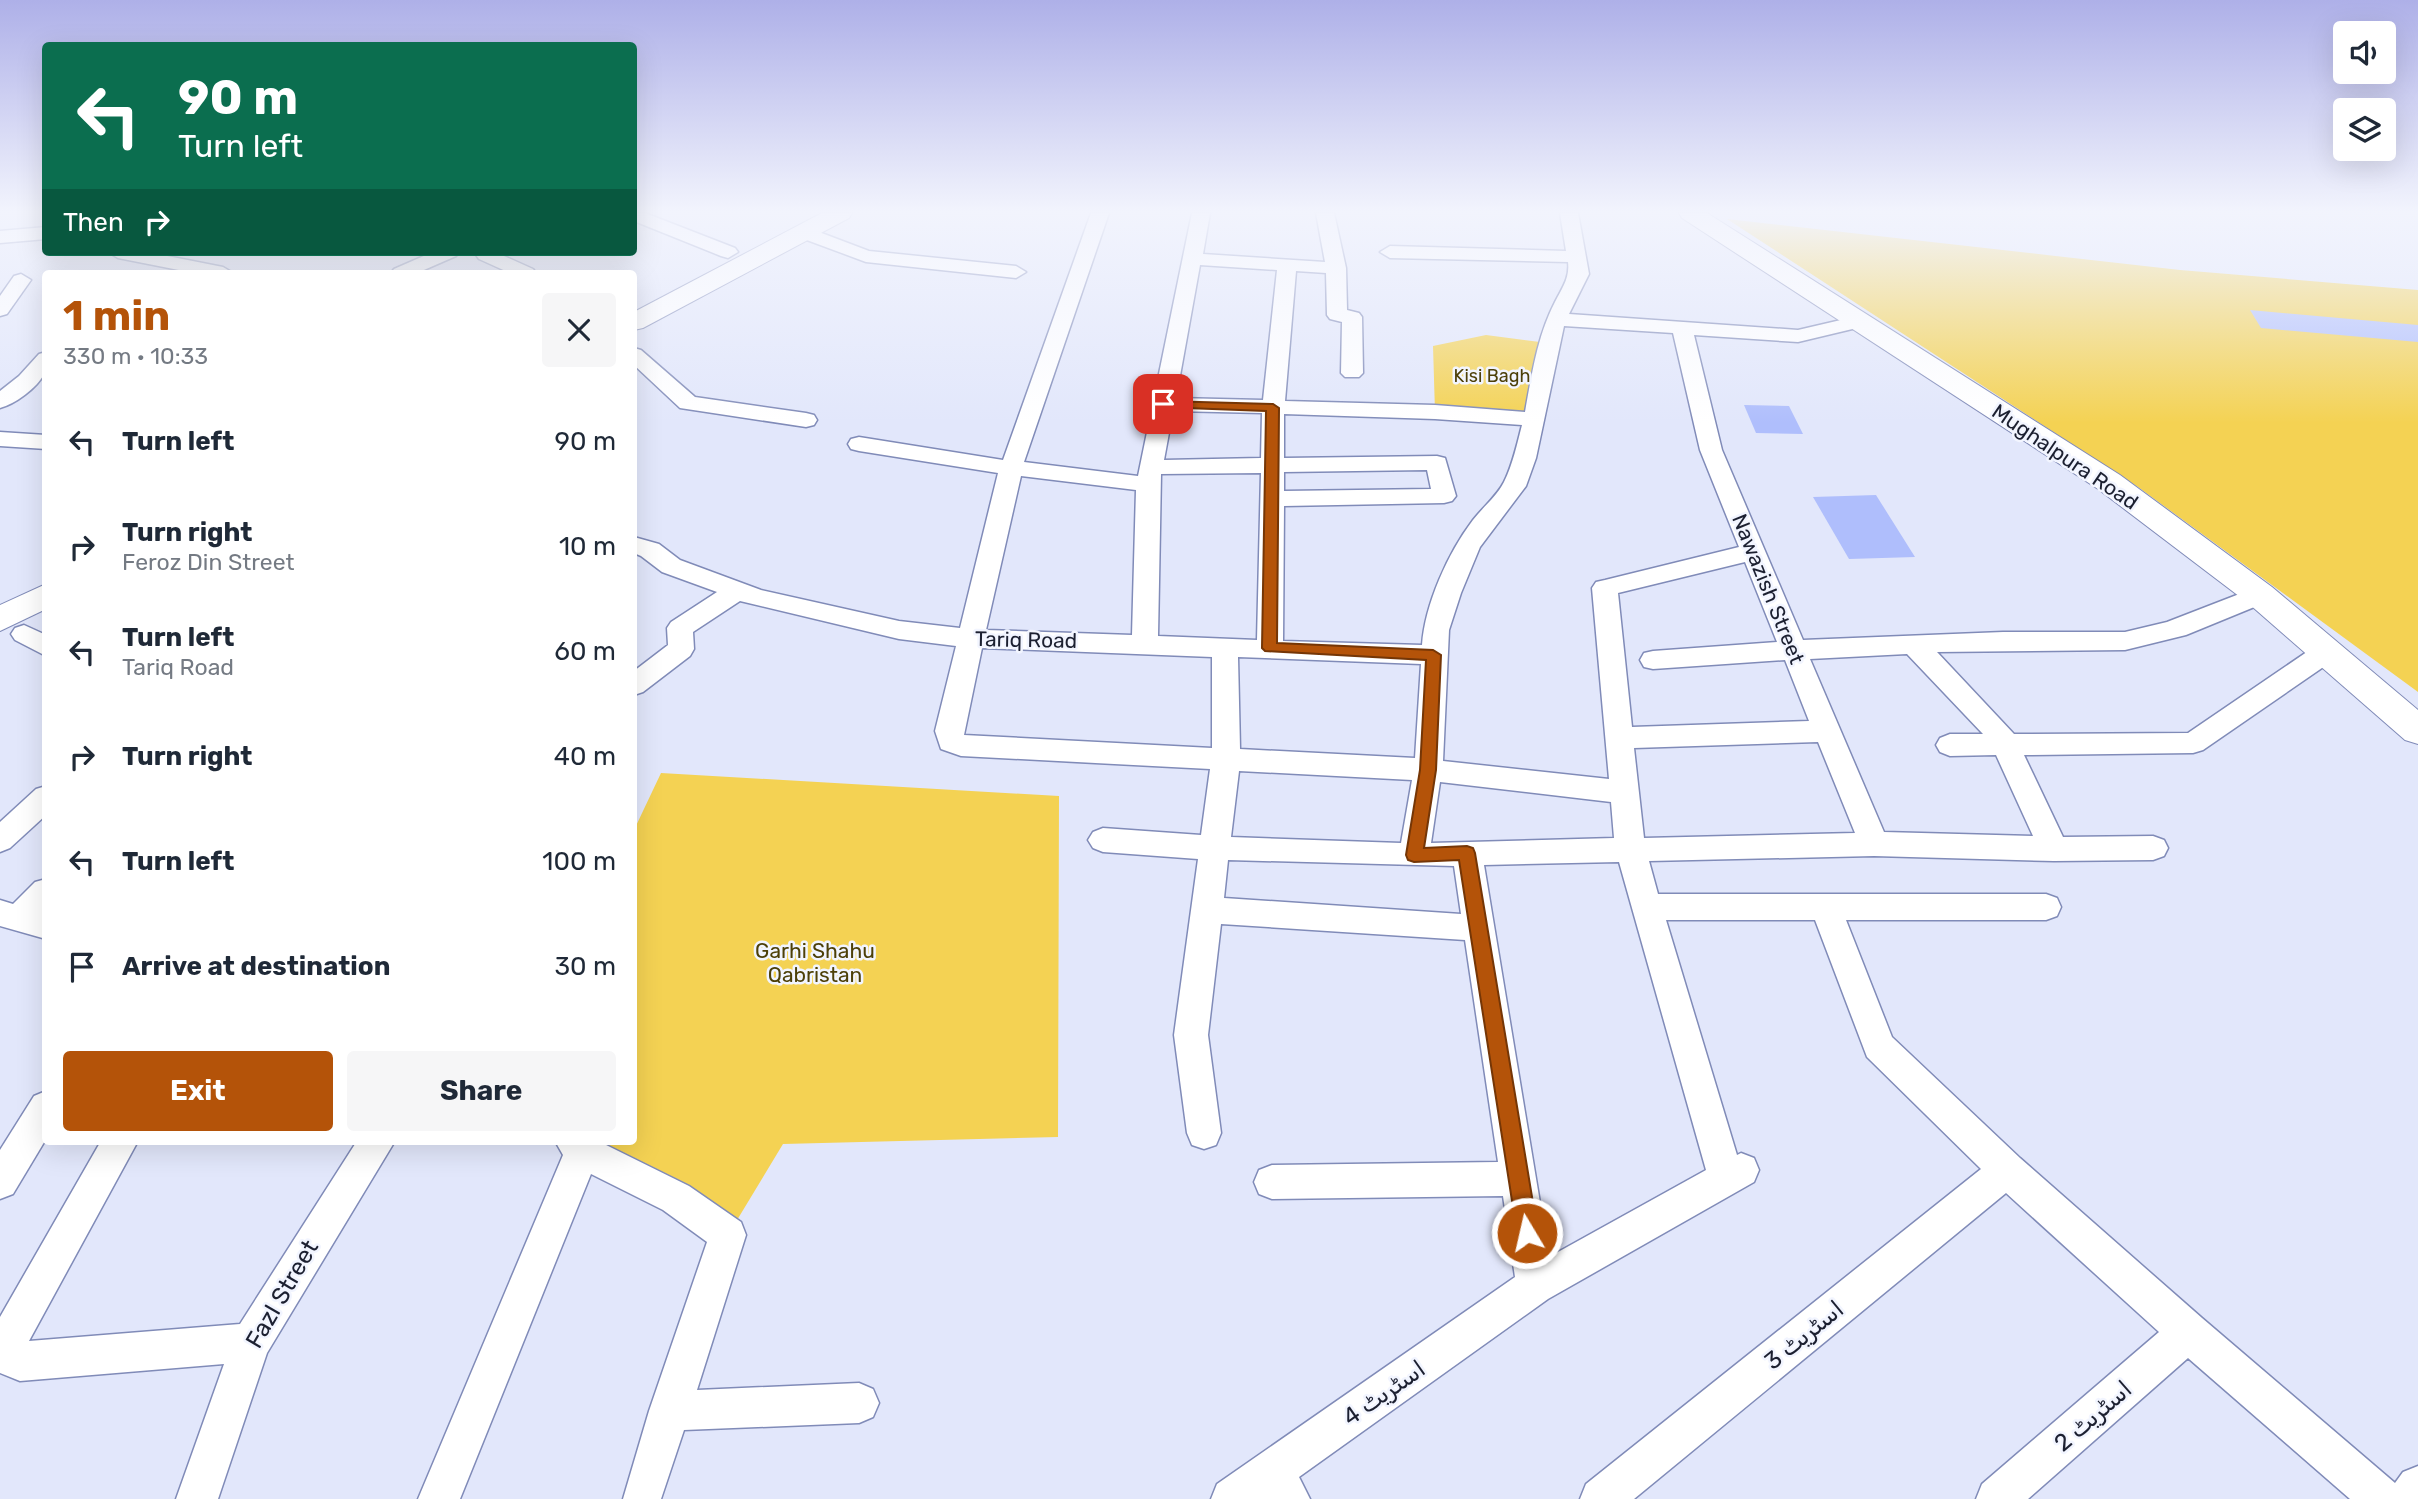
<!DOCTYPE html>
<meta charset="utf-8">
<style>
:root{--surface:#fff;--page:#f6f6f7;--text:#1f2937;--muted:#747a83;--accent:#b45309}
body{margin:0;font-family:Rubik,Vazirmatn,sans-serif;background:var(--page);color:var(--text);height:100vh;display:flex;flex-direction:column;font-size:26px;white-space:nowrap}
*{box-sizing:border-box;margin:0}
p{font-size:23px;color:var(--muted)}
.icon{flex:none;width:38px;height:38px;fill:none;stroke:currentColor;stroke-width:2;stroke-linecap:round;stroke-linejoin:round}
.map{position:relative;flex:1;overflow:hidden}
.details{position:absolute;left:42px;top:270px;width:595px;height:875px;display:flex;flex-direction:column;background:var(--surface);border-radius:7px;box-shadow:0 7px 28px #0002}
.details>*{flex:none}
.hud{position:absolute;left:42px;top:42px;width:595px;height:214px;border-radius:7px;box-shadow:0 7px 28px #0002;background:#0b6e4f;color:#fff;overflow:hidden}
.buttons{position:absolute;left:2333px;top:21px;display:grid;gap:14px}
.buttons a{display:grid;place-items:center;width:63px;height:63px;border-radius:7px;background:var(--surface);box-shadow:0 7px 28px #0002;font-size:35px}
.pin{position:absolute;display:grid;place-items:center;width:60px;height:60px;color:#fff;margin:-30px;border-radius:14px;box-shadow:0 4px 10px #0006}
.me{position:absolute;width:77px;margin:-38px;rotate:351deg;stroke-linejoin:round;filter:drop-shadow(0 0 5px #0008)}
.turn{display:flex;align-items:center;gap:24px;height:147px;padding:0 21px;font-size:32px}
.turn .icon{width:91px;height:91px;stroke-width:2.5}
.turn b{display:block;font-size:49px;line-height:60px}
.then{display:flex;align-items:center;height:66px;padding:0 21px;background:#0003;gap:14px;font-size:26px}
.round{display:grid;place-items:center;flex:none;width:74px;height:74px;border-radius:7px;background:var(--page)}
.headline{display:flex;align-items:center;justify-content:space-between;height:119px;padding:0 21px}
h1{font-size:42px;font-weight:700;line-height:52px;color:var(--accent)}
.cta{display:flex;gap:14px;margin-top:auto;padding:14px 21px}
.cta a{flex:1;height:80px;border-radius:7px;background:var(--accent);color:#fff;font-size:28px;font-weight:700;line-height:80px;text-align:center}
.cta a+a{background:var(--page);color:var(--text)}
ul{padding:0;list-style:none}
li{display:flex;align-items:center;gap:21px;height:105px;padding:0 21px}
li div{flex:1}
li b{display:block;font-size:26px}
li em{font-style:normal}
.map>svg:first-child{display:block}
.green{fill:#f4d253}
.building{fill:#afbefc}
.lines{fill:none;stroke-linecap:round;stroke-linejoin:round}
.minor-casing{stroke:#808bb8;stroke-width:3}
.major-casing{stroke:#808bb8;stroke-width:2}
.minor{fill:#fff;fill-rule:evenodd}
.major{fill:#fff;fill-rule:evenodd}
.route{fill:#b45309;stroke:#753606;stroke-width:2}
.labels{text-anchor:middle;stroke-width:5;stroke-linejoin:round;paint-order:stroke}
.far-park-label{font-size:18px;fill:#4d4008;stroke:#f2f5ff}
.street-label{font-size:21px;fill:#1c2031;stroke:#f2f5ff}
.park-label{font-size:21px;fill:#4d4008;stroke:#f2f5ff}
.near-street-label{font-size:24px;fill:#1c2031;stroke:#f2f5ff}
</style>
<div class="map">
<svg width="2418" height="1499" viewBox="0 0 2418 1499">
<rect width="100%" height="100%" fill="#e2e7fb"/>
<g class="green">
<polygon points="1727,219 2180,270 2418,290 2418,692 2138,487"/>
<polygon points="1486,335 1540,342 1535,419 1435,412 1433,346"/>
<polygon points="661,773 1059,796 1058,1137 783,1144 728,1235 573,1141 634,1141 634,830"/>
</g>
<g class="building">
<polygon points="2250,310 2418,325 2418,342 2261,328"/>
<polygon points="1744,405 1789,406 1803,434 1756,433"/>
<polygon points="1876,495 1915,557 1849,559 1813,497"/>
</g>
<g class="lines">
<g class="minor-casing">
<g id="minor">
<polygon points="634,213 645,213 735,248 738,252 728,258 721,256 634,221"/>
<path d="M 1091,213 L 1109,213 L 1024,462 L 1138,476 L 1192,213 L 1210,213 L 1203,254 L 1325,262 L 1316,213 L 1334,213 L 1346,268 L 1347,310 L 1359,313 L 1362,317 L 1363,373 L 1359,377 L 1345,377 L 1341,373 L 1342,322 L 1330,319 L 1327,315 L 1326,273 L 1296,271 L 1285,401 L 1435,405 L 1525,412 C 1532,374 1537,337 1555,302 C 1562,288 1570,278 1568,262 L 1390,258 L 1380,252 L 1390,246 L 1566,251 L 1560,213 L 1578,213 L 1589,274 L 1569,314 L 1798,330 L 1858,316 L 1865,318 L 1868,322 L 1865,326 L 1798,342 L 1694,335 L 1722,450 L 1803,640 L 2003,632 L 2125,632 L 2167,622 L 2260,586 L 2269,589 L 2273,595 L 2269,601 L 2186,635 L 2125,650 L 1937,652 L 2014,734 L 2188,733 L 2317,645 L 2326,643 L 2335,645 L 2339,652 L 2335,659 L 2203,750 L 2193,753 L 2024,755 L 2063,837 L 2153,836 L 2164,840 L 2168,848 L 2164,856 L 2153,860 L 2054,861 L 1874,856 L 1649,861 L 1658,894 L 2046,894 L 2057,898 L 2061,907 L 2057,916 L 2046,920 L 1846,920 L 1892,1037 L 2020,1158 L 2202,1318 L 2395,1483 L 2403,1472 L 2418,1466 L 2418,1499 L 2350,1499 L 2188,1358 L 2028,1499 L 1976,1499 L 1982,1484 L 2159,1332 L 2006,1193 L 1634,1499 L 1580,1499 L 1586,1484 L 1981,1169 L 1867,1057 L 1815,920 L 1666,920 L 1737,1155 L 1741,1153 L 1754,1158 L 1759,1170 L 1754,1182 L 1548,1299 L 1299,1477 L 1310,1499 L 1211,1499 L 1217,1484 L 1515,1277 L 1503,1196 L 1272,1199 L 1259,1194 L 1254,1182 L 1259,1170 L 1272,1165 L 1498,1162 L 1465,940 L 1221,924 L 1208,1035 L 1221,1133 L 1216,1145 L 1204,1149 L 1192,1145 L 1187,1133 L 1174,1035 L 1198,859 L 1103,852 L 1093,848 L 1088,840 L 1093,832 L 1103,828 L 1201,835 L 1210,769 L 961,756 L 941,749 L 935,731 L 956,646 L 899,639 L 740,601 L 693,632 L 694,649 L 690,656 L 643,692 L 634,695 L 634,671 L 668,645 L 667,628 L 671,622 L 717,592 L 662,572 L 641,556 L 634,553 L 634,537 L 659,544 L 680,560 L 761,590 L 899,621 L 960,628 L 998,473 L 859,451 L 851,449 L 848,444 L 851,439 L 859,437 L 1003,460 ZM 1200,265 L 1277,270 L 1263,400 L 1176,398 ZM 1564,326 L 1673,333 L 1700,450 L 1739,547 L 1605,580 L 1596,582 L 1592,588 L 1609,779 L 1443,761 L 1449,630 L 1461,593 L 1480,547 L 1526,486 L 1536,458 ZM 1173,411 L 1262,413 L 1261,458 L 1164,460 ZM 1284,414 L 1435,419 L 1522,425 C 1517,444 1513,464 1504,482 C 1497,496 1483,507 1473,520 C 1448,553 1425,604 1422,645 L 1283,641 L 1284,506 L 1444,503 L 1452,501 L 1456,496 L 1445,458 L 1437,456 L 1284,458 ZM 1427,470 L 1431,489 L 1284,491 L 1284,472 ZM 1261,473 L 1257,640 L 1158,636 L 1161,474 ZM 1021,476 L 1136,490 L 1132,635 L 986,630 ZM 1745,562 L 1777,642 L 1653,651 L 1644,653 L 1640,660 L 1644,667 L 1653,669 L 1785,660 L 1809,721 L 1632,727 L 1618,593 ZM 982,648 L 1212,657 L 1212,748 L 964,735 ZM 1907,654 L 1983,734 L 1950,734 L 1940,738 L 1936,745 L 1940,752 L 1950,756 L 1996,755 L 2033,836 L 1884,832 L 1810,659 ZM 1238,657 L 1421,664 L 1415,758 L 1240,749 ZM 1818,742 L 1855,833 L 1644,838 L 1634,748 ZM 1239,771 L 1412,780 L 1401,843 L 1231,837 ZM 1440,782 L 1611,802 L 1614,838 L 1431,843 ZM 1228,860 L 1454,866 L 1461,914 L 1224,898 ZM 1619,862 L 1706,1170 L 1549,1257 L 1484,865 Z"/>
<polygon points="803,226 869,251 1016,266 1026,272 1016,278 866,262 796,236 794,232"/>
<polygon points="46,227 46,239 0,243 0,231"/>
<polygon points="108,252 147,252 223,267 233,273 194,273 118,258"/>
<polygon points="433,252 459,252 456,256 417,273 391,273 394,269"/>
<polygon points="479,252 495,252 533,269 536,273 510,273 479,259 476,255"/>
<polygon points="21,274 31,280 7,314 0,316 0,296 14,276"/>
<polygon points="634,348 641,350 695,397 806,413 814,415 817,420 814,425 806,427 680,408 634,365"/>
<path d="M 46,352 C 46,359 47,368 44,374 C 37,388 15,404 0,408 L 0,391 L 19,376 L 39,354 Z"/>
<polygon points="0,432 46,435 46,449 0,446"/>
<polygon points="24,625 46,635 46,656 15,640 11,634 15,628"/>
<polygon points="46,786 46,815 10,848 0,852 0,822 36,789"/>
<polygon points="46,879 46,939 0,926 0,900 13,904 35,882"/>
<polygon points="46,1091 46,1139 13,1194 0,1199 0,1150 34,1096"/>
<polygon points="101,1141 138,1141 29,1341 240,1324 357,1141 395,1141 267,1353 218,1499 176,1499 224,1364 20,1381 0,1373 0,1317"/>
<polygon points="555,1141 598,1141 689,1186 741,1222 746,1235 697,1390 859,1383 873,1389 879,1403 873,1417 859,1423 684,1430 661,1499 623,1499 649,1411 707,1242 663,1210 591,1174 460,1499 418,1499 563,1155"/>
</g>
</g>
<g class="major-casing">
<g id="major">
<polygon points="822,213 852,213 849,218 643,328 634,330 634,312"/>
<polygon points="1679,213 1707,213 2120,475 2272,587 2418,710 2418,744 2405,740 2248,603 2098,489 1682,218"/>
<polygon points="46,584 46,609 0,631 0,605"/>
</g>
</g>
<use href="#minor" class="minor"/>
<use href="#major" class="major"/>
</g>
<linearGradient id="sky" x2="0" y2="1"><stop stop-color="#aeb0e8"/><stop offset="0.5" stop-color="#f2f4fd"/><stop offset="1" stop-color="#f2f4fd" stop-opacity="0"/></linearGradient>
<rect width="2418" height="423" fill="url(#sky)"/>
<polygon class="route" points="1163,401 1273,404 1279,408 1277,643 1433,650 1441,655 1436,770 1424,848 1467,846 1473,848 1475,853 1538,1233 1535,1240 1527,1243 1520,1240 1517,1233 1459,860 1414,862 1408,860 1406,855 1420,770 1426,660 1265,651 1262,648 1266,411 1159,407 1157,404"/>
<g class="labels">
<g class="far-park-label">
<text x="1492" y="382">Kisi Bagh</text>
</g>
<g class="street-label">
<text transform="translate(2065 457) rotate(34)" y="7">Mughalpura Road</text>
<text transform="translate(1768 589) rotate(68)" y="7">Nawazish Street</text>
<text transform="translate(1026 640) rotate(1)" y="7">Tariq Road</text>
</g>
<g class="park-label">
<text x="815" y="958">Garhi Shahu<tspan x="815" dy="24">Qabristan</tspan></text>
</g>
<g class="near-street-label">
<text transform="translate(282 1294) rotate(-60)" y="8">Fazl Street</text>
<text transform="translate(1804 1335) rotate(-39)" y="8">اسٹریٹ 3</text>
<text transform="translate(1384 1393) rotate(-35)" y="8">اسٹریٹ 4</text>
<text transform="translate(2093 1416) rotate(-41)" y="8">اسٹریٹ 2</text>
</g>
</g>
</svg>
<div class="buttons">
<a><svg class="icon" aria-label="sound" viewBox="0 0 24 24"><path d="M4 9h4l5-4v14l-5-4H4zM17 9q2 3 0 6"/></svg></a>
<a><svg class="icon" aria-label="layers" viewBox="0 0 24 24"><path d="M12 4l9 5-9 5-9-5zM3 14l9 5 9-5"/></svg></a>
</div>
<div class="pin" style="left:1163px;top:404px;background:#d93025"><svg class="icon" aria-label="arrive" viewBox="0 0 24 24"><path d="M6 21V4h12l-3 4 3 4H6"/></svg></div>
<svg class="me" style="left:1527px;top:1233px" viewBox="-20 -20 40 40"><circle r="17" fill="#b45309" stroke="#fff" stroke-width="3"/><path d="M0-11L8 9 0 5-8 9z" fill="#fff"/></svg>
<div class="hud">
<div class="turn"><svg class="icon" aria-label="left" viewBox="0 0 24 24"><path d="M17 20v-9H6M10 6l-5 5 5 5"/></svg><div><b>90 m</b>Turn left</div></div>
<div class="then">Then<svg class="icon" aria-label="right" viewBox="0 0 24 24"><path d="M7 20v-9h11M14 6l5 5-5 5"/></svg></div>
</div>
<section class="details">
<div class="headline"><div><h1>1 min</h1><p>330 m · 10:33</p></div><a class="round"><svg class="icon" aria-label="close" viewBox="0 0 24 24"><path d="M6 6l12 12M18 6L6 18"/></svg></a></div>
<ul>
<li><svg class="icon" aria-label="left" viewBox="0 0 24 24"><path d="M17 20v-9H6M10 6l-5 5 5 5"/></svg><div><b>Turn left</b></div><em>90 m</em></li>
<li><svg class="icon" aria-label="right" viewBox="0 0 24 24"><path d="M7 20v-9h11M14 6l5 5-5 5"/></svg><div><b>Turn right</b><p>Feroz Din Street</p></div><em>10 m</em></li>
<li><svg class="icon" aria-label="left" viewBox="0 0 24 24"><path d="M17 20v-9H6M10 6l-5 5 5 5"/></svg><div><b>Turn left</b><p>Tariq Road</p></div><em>60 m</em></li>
<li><svg class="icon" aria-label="right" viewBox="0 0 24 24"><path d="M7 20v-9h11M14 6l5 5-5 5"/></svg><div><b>Turn right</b></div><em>40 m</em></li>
<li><svg class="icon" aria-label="left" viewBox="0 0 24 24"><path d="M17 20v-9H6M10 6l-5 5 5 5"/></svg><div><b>Turn left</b></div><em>100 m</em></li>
<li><svg class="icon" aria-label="arrive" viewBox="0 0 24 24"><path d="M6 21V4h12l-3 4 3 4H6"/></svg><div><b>Arrive at destination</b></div><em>30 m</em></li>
</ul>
<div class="cta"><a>Exit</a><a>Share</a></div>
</section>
</div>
